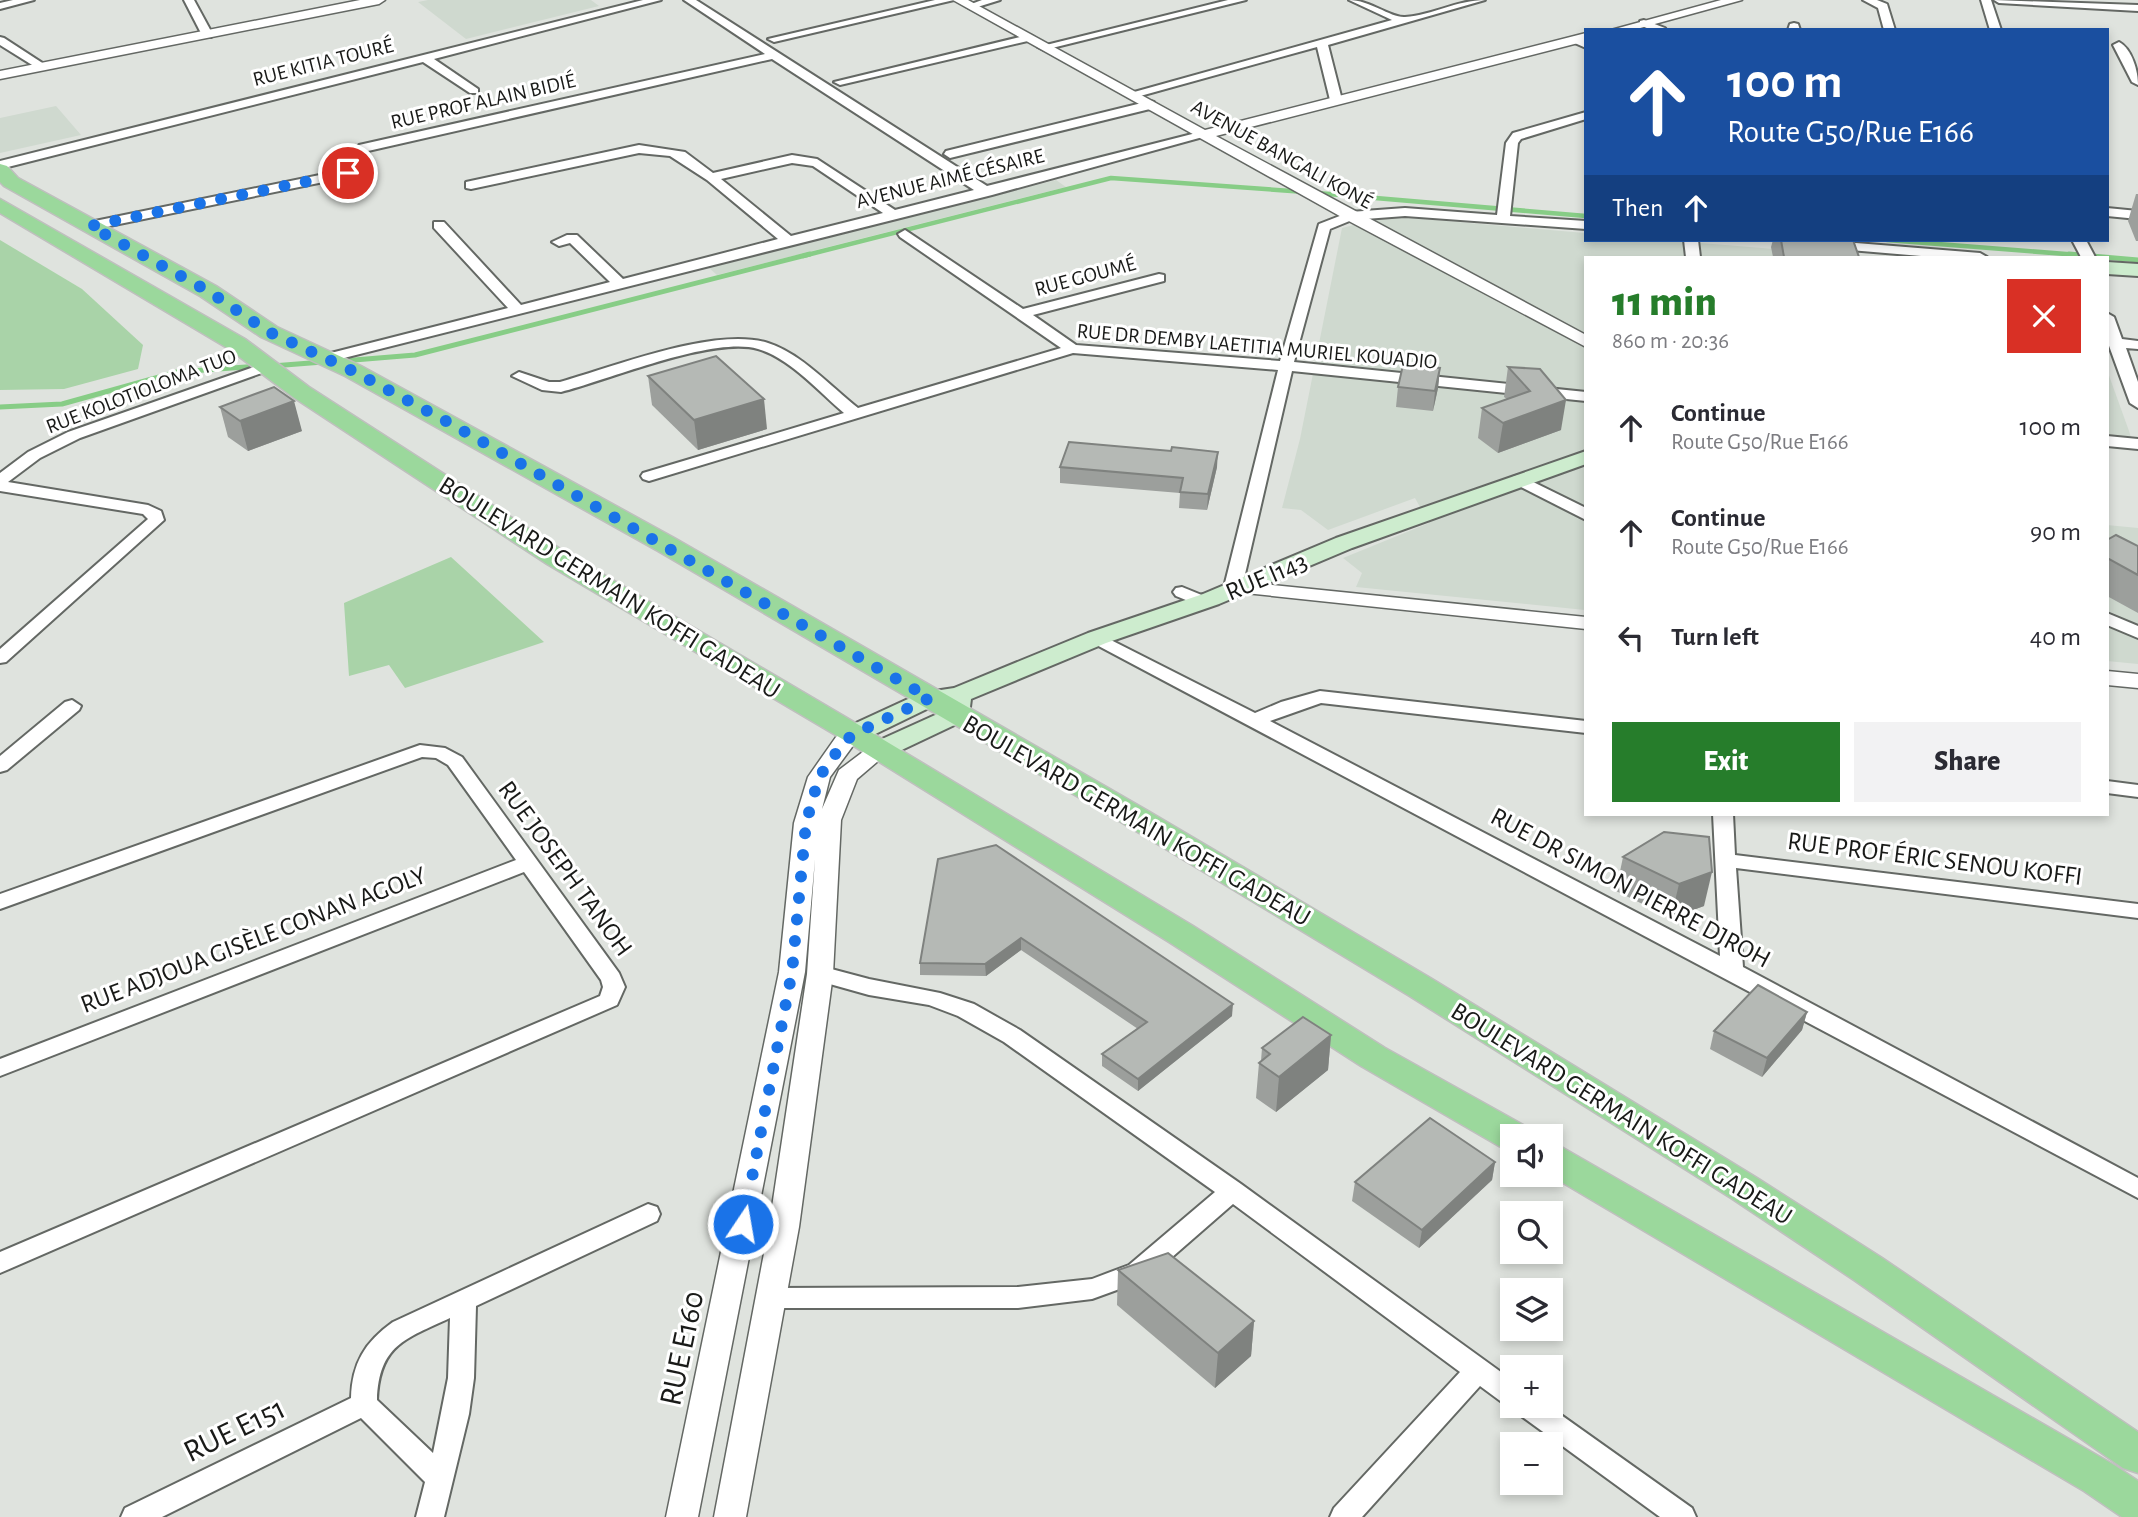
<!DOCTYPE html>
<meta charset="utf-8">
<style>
:root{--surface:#fff;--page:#f2f2f3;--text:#2b2b33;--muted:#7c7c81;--accent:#267d2b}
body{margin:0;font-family:"Alegreya Sans",sans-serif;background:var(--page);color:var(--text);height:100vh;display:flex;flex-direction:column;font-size:26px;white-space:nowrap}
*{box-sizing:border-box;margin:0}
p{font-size:23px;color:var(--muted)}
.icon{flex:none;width:38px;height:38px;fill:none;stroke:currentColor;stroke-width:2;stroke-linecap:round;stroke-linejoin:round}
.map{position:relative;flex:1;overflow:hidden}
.panel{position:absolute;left:1584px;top:256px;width:525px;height:560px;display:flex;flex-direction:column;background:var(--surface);border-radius:0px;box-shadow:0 4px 10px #0003}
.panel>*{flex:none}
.top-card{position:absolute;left:1584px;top:28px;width:525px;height:214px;border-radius:0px;box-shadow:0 4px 10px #0003;background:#1a4fa0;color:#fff;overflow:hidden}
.controls{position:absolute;left:1500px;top:1124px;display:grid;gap:14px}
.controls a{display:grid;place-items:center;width:63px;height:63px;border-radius:0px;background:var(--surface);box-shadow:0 4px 10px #0003;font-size:35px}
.pin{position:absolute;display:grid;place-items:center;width:60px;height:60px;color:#fff;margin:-30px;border:4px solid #fff;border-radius:50%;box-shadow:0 2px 7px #0007}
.me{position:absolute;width:77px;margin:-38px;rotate:12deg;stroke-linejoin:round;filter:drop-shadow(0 0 5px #0008)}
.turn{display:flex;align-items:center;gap:24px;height:147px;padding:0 28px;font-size:32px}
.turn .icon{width:91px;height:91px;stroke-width:2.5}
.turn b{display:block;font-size:49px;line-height:60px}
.then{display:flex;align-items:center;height:66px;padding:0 28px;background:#0003;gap:14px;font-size:26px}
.round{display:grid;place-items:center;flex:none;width:74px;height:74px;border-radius:0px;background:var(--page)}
.overview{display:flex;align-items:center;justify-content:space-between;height:119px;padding:0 28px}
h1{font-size:42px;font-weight:800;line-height:52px;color:var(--accent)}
.action{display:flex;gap:14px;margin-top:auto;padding:14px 28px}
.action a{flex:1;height:80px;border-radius:0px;background:var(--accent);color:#fff;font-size:28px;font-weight:800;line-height:80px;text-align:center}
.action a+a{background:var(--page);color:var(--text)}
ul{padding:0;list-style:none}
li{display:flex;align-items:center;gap:21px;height:105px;padding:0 28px}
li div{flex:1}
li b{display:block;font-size:26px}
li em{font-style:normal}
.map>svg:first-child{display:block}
.built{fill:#cfd9cf}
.green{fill:#a9d3a8}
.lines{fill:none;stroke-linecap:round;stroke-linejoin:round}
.stream-far1{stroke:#87cd86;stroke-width:4.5}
.stream{stroke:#87cd86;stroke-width:5}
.minor-casing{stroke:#646864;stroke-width:4}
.tertiary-casing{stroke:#646864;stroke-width:3}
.secondary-casing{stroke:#646864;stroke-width:4}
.primary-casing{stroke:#bfbfbe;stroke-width:3}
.minor{fill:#fff;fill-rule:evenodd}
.tertiary{fill:#fff;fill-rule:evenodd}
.secondary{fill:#cdecce;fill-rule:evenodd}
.primary{fill:#9bd89c;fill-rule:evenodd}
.wall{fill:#9c9f9c}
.shaded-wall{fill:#7f827f}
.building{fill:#b5b9b5;stroke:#7f827f;stroke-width:2}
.route{stroke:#1a73e8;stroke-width:12;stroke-dasharray:0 21.6}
.labels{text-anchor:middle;stroke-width:6;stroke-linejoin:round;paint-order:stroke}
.far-street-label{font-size:21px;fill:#191a18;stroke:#fff}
.street-label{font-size:26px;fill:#191a18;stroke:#fff}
.near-street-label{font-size:32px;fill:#191a18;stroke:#fff}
</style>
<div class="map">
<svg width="2138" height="1517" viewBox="0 0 2138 1517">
<rect width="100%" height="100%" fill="#dfe3de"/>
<g class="built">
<polygon points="428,0 591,0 599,6 466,39 418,2"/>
<polygon points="56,106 81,135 0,153 0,118"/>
<polygon points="1056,180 1066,187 717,275 708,267"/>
<polygon points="1389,216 1585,233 1586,240 1664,240 1871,257 1586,257 1585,610 1356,587 1362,573 1343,558 1429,523 1415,498 1328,530 1301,510 1282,508 1300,439 1342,228"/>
<polygon points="2107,370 2129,431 2134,448 2107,445"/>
<polygon points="2107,525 2138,528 2138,664 2107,661"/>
</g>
<g class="green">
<polygon points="0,240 82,289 143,345 138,369 64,389 0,390"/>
<polygon points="451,557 544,642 405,688 389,665 349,676 344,603"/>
</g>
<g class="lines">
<g class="stream-far1">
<polyline points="1317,193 1586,216"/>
<polyline points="1887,240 2091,256"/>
<polyline points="803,256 1111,178 1305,192"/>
</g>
<g class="stream">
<polyline points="2069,254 2138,260"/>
<polyline points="342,361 415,355 810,254"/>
<polyline points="272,366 323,362"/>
<polyline points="0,407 62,404 177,372 260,366"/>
</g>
<g class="minor-casing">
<g id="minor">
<polygon points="13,0 34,0 0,9 0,3"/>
<polygon points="184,0 194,0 213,35 211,37 203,37"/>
<polygon points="643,0 661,0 434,59 478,89 478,93 470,93 423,62 0,169 0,161"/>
<path d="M 684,0 L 696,0 L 987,186 L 1204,131 L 1210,135 L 992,195 L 324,363 L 319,362 L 317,359 L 319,356 L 508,308 L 434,228 L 434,222 L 444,222 L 521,305 L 610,282 L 570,243 L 559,246 L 552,242 L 567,235 L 577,235 L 623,279 L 778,239 L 707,180 L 670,156 L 639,153 L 471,189 L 466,188 L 466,182 L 639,145 L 685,152 L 713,173 L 792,155 L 817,159 L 895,210 L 974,190 L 772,59 L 368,151 L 361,166 L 348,177 L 90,230 L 83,226 L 90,222 L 344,170 L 351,162 L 359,145 L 765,54 ZM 792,163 L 813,166 L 883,213 L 791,236 L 721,179 Z"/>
<polygon points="935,0 954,0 774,42 768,39"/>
<polygon points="982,0 1000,0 971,9 966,6"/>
<polygon points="1228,0 1246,0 1044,50 1038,47"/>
<path d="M 1349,0 C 1370,0 1391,18 1405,17 C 1433,15 1457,0 1485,0 L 1328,45 L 1342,100 L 1340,103 L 1330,100 L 1317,47 L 1133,98 L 1127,94 L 1392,20 Z"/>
<polygon points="1863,0 1877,0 1887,4 1895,30 1884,30 1878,8"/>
<polygon points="1981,0 1991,0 2001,30 1990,30"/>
<polygon points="1994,0 2138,5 2138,11 1999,3"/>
<polygon points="1644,20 1665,28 1666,30 1651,30 1640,25 1640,21"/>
<polygon points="1794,23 1798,24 1800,30 1788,30 1790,24"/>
<polygon points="1028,35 1032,36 1032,40 840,85 834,82"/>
<polygon points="0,37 4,38 47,66 37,68 0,45"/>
<polygon points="1574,37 1586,41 1586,48 1568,40"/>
<path d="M 2119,42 C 2132,49 2138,71 2138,85 L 2132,82 L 2113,45 Z"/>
<polygon points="1150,101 1154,102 1154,108 950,158 944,154 946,151"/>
<path d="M 1586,112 L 1586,119 L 1521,139 L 1518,143 L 1510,216 L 1586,221 L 1586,229 L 1405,216 L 1352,220 L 1330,229 L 1294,362 L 1586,392 L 1586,401 L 1292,371 L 1242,587 L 1233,592 L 1224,587 L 1278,370 L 1073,353 L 649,481 L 643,479 L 641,476 L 643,473 L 844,413 C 819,392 791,359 758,349 C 713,336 609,380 561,392 L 542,390 L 512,376 L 519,372 L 549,382 L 560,382 C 613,367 716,326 768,343 C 802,354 830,386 858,408 L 1061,348 L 900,237 L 898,234 L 905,230 L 1023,309 L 1159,274 L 1164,275 L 1164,281 L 1033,315 L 1076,345 L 1280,361 L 1319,224 L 1350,212 L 1405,208 L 1497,215 L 1506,143 L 1513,133 Z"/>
<polygon points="2107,208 2138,211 2138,219 2107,216"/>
<polygon points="1684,240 1698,240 1700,257 1686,257"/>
<polygon points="2072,240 2086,240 2095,257 2081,257"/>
<polygon points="1831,241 1980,253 1987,257 1933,257 1826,248 1826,242"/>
<polygon points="2107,313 2114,317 2122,339 2138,341 2138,349 2126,348 2138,382 2138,408 2130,403 2108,343"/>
<polygon points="265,363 270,364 272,367 270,370 80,438 40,458 8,482 148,505 161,511 164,520 6,662 0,663 0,649 148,519 143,514 0,491 0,473 28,452 68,432"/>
<polygon points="2107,436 2138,439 2138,449 2107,446"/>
<polygon points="1519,475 1586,508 1586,520 1513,483 1511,480 1513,477"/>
<polygon points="1182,587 1209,598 1212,602 1203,607 1176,596 1173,592 1176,588"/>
<polygon points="2107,613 2138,626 2138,638 2107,625"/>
<polygon points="1097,633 1255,713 1281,702 1320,691 1586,721 1586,733 1321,703 1270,721 1720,956 1713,814 1733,814 1735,855 2138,904 2138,918 1736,868 1743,967 2138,1178 2138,1198 1091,642 1088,638"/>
<polygon points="72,700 81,706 79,710 7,770 0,772 0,756 65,702"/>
<polygon points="420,745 445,748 462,757 619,973 625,987 617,1005 0,1273 0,1252 600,996 603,987 601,980 524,872 0,1076 0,1059 516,860 448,765 436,758 422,757 0,909 0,894"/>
<polygon points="2107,781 2138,785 2138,797 2107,793"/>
<polygon points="820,966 869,979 940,993 974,1004 1020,1030 1241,1184 1512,1380 1512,1405 1547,1405 1692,1508 1696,1517 1660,1517 1517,1413 1513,1406 1503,1403 1480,1386 1362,1517 1330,1517 1334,1508 1460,1372 1233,1204 1147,1279 1092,1299 1018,1308 771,1308 762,1305 758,1298 762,1291 771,1288 1018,1287 1092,1279 1129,1265 1215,1192 1004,1042 958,1016 929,1005 869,995 812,979 809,974 812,969"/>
<path d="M 648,1204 L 657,1207 L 660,1214 L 657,1221 L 476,1306 L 474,1378 L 469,1414 L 444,1517 L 416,1517 L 425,1482 L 361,1418 L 162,1517 L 121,1517 L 125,1508 L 351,1398 C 352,1363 365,1342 393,1322 ZM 450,1318 L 448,1378 L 433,1453 L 377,1400 C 379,1345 405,1339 450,1318 Z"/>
</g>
</g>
<g class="tertiary-casing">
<g id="tertiary">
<polygon points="360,0 385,0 379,4 0,79 0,71"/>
<polygon points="953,0 968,0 1205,130 1586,33 1586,41 1216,136 1586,335 1586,347 1345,219"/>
<polygon points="1721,0 1742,0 1633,30 1611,30"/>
<polygon points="1233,581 1586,617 1586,629 1226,591 1223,587 1226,583"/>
<polygon points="2107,671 2138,674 2138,688 2107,685"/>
<polygon points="854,727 862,729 865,734 852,747 830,777 822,809 839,770 872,745 888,745 891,750 857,779 841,820 833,974 799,1227 746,1517 714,1517 769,1227 807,974 815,859 805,972 698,1517 666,1517 779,972 794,823 808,777 836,737"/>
</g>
</g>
<g class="secondary-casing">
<g id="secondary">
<polygon points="2107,262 2138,264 2138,276 2107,274"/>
<polygon points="1586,451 1586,464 1352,548 1219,604 1106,643 971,699 969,715 965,720 889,756 880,758 871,756 867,750 871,744 944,711 945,704 935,705 863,740 854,742 845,740 841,734 845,728 921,693 954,688 1088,633 1203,594 1336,538"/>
</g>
</g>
<g class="primary-casing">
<g id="primary">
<polygon points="0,164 7,166 18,178 216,286 277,327 361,366 676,539 1148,811 1432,979 1757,1178 1882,1258 2138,1432 2138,1473 2123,1468 1854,1280 1731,1198 1408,995 1126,825 658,551 345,376 261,337 200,296 4,186 0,182"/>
<polygon points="0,199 245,339 309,387 565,552 864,728 1193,926 1385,1048 1525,1126 1530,1136 1512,1136 1512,1150 1499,1146 1361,1066 1169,942 844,740 547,564 293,397 229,349 0,213"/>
<polygon points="1550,1144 1563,1148 2114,1465 2138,1481 2138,1517 2122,1517 2084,1491 1548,1174 1550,1174"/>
</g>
</g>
<use href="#minor" class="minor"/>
<use href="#tertiary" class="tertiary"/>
<use href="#secondary" class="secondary"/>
<use href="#primary" class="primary"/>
</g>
<g class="wall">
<polygon points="2136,194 2138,194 2138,241 2136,241 2128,221"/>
<polygon points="1773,240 1853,240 1859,257 1773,257 1771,247"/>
<polygon points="1508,367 1540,369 1561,430 1498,453 1478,438 1482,408 1507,399 1504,397"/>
<polygon points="1440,368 1438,388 1433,411 1396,407 1398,387"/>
<polygon points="648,376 767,429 698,450 652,405"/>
<polygon points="220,407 302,431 248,451 228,437"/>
<polygon points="1060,467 1217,467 1207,510 1179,508 1180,493 1060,483"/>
<polygon points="2107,540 2138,546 2138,613 2107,596"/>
<polygon points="1664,832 1704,906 1671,918 1616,891 1623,857"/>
<polygon points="996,845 1232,1016 1138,1091 1102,1066 1102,1054 1138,1029 1021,950 986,976 920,975 920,963"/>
<polygon points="1807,1012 1802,1030 1762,1077 1710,1049 1714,1031"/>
<polygon points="1331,1035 1328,1070 1276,1112 1256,1098 1259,1063 1261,1061 1262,1048"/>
<polygon points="1495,1162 1492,1180 1419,1248 1352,1201 1355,1182"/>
<polygon points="1118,1270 1254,1321 1251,1356 1215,1388 1117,1305"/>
</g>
<g class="shaded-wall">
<polygon points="1440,368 1438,388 1433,411 1435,391"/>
<polygon points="764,399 767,429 698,450 694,420"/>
<polygon points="1566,400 1561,430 1498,453 1503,423"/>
<polygon points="294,401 302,431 248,451 240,421"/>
<polygon points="1218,452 1217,467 1207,510 1208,494"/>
<polygon points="1712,872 1704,906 1671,918 1679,884"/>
<polygon points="1021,938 1021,950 986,976 985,964"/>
<polygon points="1233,1004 1232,1016 1138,1091 1138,1079"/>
<polygon points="1807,1012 1802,1030 1762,1077 1767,1058"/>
<polygon points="1331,1035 1328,1070 1276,1112 1279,1077"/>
<polygon points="1495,1162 1492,1180 1419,1248 1422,1230"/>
<polygon points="1254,1321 1251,1356 1215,1388 1218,1353"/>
</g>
<g class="building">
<polygon points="1781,240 1853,240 1859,257 1784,257"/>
<polygon points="716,356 764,399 694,420 648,376"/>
<polygon points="1403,365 1440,368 1435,391 1398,387"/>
<polygon points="1508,367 1540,369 1566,400 1503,423 1482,408 1530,391"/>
<polygon points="274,387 294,401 240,421 220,407"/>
<polygon points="1069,442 1171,451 1172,447 1218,452 1208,494 1180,492 1183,478 1060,467"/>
<polygon points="2116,535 2138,546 2138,575 2107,558 2107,540"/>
<polygon points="1664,832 1709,837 1712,872 1679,884 1623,857"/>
<polygon points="996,845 1233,1004 1138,1079 1102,1054 1147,1022 1021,938 985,964 920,963 938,859"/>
<polygon points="1758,985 1807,1012 1767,1058 1714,1031"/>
<polygon points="1303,1017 1331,1035 1279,1077 1259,1063 1270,1054 1262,1048"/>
<polygon points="1430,1118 1495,1162 1422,1230 1355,1182"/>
<polygon points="1168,1253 1254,1321 1218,1353 1118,1270"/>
</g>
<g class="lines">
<polyline class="route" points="348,173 90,226 208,291 269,332 353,371 446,421 930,698 854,734 844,742 819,777 806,823 792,972 743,1224"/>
</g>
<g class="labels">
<g class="far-street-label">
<text transform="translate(323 62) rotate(-14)" y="7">RUE KITIA TOURÉ</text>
<text transform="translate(483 101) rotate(-13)" y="7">RUE PROF ALAIN BIDIÉ</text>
<text transform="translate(1282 154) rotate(29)" y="7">AVENUE BANGALI KONÉ</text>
<text transform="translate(950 178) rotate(-14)" y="7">AVENUE AIMÉ CÉSAIRE</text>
<text transform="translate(1085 276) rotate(-15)" y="7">RUE GOUMÉ</text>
<text transform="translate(1257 346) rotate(5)" y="7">RUE DR DEMBY LAETITIA MURIEL KOUADIO</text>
<text transform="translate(141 391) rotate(-21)" y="7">RUE KOLOTIOLOMA TUO</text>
</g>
<g class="street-label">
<text transform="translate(1266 576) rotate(-23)" y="9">RUE I143</text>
<text transform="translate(610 587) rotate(32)" y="9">BOULEVARD GERMAIN KOFFI GADEAU</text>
<text transform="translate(1137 820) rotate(30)" y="9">BOULEVARD GERMAIN KOFFI GADEAU</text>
<text transform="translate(1935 858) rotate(7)" y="9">RUE PROF ÉRIC SENOU KOFFI</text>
<text transform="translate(566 868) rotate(54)" y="9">RUE JOSEPH TANOH</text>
<text transform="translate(1631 887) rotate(28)" y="9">RUE DR SIMON PIERRE DJROH</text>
<text transform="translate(253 939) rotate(-21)" y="9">RUE ADJOUA GISÈLE CONAN AGOLY</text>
<text transform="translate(1622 1113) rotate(32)" y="9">BOULEVARD GERMAIN KOFFI GADEAU</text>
</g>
<g class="near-street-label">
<text transform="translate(681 1348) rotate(-78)" y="11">RUE E160</text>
<text transform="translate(234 1429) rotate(-26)" y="11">RUE E151</text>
</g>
</g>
</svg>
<div class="controls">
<a><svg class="icon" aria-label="sound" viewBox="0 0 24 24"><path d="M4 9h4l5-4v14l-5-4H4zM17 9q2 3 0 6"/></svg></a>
<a><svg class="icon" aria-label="search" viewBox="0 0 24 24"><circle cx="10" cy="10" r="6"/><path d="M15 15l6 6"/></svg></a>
<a><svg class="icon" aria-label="layers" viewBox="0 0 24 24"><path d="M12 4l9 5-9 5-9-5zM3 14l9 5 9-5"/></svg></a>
<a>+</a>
<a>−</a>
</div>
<div class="pin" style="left:348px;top:173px;background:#d93025"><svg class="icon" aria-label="arrive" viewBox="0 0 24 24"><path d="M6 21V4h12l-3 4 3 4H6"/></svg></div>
<svg class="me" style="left:743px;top:1224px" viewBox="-20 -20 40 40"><circle r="17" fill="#1a73e8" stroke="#fff" stroke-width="3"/><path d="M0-11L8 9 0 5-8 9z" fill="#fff"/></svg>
<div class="top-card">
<div class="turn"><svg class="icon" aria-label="ahead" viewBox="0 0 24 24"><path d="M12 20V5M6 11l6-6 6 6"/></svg><div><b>100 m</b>Route G50/Rue E166</div></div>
<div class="then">Then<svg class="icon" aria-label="ahead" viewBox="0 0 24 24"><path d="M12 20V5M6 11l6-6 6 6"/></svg></div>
</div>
<section class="panel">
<div class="overview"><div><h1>11 min</h1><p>860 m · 20:36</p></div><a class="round" style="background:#d93025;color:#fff"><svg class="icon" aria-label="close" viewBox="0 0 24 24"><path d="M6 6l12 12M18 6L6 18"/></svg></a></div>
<ul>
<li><svg class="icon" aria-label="ahead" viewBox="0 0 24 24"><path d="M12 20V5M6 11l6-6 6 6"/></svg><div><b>Continue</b><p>Route G50/Rue E166</p></div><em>100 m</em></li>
<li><svg class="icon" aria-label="ahead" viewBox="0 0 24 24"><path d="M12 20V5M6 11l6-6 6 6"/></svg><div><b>Continue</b><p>Route G50/Rue E166</p></div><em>90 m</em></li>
<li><svg class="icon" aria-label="left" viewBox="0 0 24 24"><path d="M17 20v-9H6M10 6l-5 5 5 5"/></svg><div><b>Turn left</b></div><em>40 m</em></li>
</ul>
<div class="action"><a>Exit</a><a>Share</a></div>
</section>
</div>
